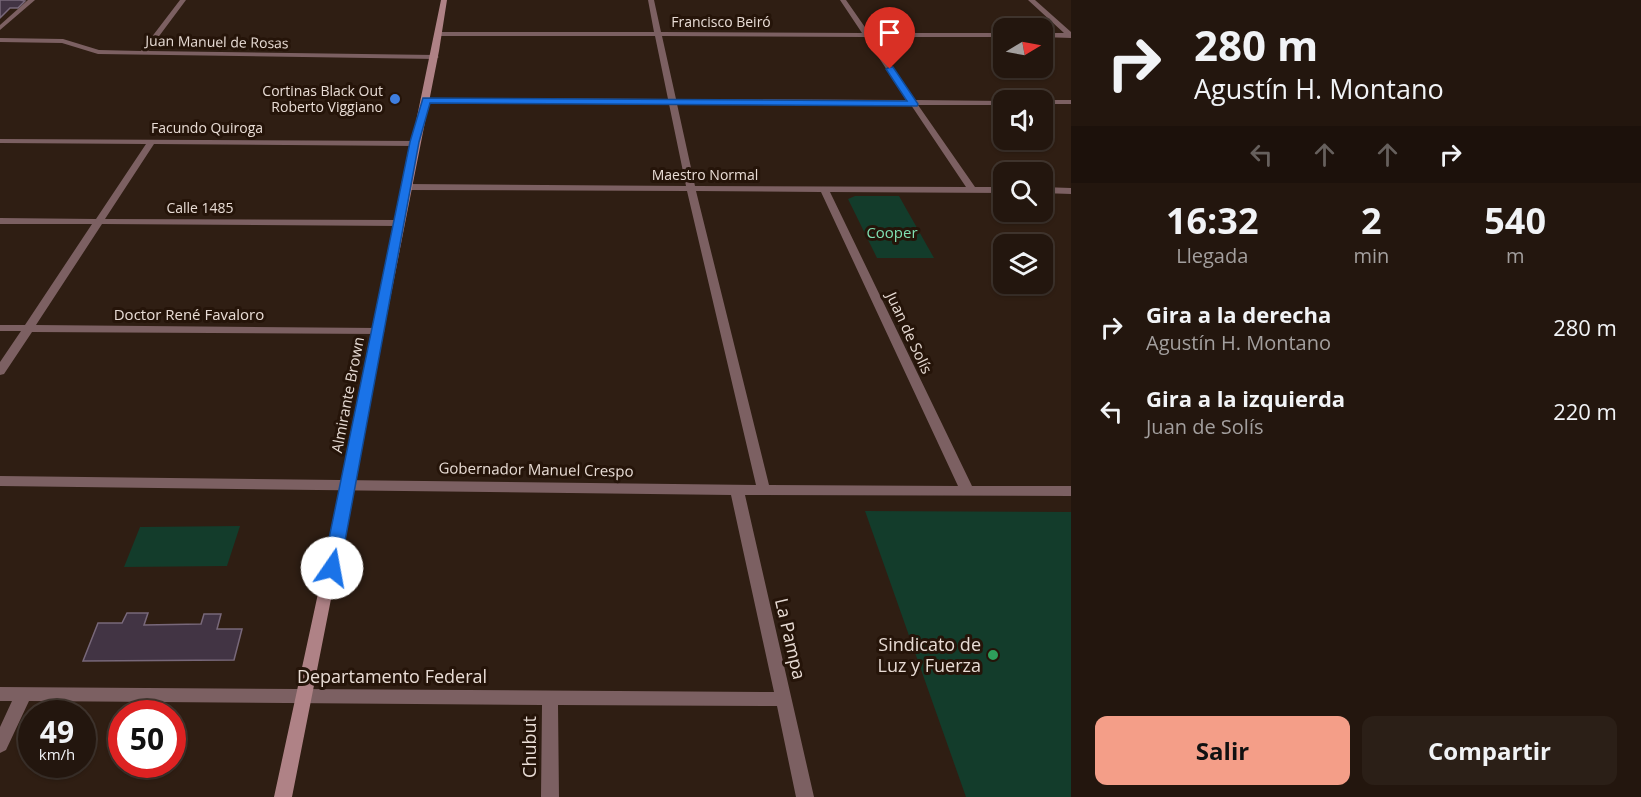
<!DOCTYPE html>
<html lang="es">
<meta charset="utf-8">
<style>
:root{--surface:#23160e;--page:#2b1f17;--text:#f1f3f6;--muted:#a39f9e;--line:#40352e;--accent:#f49e88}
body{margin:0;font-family:"Open Sans",sans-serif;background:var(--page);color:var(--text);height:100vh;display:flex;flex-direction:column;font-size:22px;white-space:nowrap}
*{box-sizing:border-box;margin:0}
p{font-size:20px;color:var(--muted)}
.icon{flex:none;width:33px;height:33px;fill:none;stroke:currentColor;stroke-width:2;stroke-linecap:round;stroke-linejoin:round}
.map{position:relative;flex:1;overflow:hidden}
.sheet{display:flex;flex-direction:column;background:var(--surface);width:570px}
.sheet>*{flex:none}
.guide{background:#23160e;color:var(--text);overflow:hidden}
.needle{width:39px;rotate:80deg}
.tools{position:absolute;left:993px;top:18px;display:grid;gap:12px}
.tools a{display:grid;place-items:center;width:60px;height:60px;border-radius:12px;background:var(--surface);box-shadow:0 2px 4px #0004,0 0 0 2px var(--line);font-size:30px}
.speed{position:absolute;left:18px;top:700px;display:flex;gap:12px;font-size:30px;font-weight:700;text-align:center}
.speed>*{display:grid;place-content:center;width:78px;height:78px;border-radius:50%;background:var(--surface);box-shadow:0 2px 4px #0004,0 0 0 2px var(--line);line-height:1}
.speed small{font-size:15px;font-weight:400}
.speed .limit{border:9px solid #d22;background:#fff;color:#111}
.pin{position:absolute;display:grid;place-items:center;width:51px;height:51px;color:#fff;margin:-62px -26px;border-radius:50% 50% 50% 0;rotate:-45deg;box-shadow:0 0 6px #0007}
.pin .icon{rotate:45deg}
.me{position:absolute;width:66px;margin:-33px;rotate:12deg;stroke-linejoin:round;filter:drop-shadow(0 0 4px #0008)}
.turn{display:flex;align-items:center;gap:21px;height:126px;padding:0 24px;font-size:27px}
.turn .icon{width:78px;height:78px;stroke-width:2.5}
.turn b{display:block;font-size:42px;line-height:51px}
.lanes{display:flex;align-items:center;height:57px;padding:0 24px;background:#0003;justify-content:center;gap:30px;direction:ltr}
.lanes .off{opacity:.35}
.eta{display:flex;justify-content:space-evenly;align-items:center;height:102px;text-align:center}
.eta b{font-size:36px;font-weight:700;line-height:42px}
.action{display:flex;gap:12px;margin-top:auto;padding:12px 24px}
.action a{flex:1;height:69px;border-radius:12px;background:var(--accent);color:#111;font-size:24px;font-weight:700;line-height:69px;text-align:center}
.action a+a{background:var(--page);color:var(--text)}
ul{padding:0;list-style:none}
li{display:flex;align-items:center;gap:18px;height:84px;padding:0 24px}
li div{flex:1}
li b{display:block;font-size:22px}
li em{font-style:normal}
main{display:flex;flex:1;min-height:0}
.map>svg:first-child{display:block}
.green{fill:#133c2b}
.building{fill:#423444;stroke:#78687a;stroke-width:1.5}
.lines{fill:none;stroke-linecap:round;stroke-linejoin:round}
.street{fill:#7c6062;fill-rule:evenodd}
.secondary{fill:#af8286;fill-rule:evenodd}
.route{fill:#1a73e8;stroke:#114b97;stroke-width:1.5}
.shop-dot{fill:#3f7fe0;stroke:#251409;stroke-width:2}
.leisure-dot{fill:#2e9e5b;stroke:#251409;stroke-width:2}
.labels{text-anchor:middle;stroke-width:6;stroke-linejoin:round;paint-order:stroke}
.far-street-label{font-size:14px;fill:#e8dcd5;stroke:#251409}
.far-poi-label{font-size:14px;fill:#e8dcd5;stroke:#251409;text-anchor:end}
.park-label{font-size:15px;fill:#7fdfb2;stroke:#251409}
.street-label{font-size:15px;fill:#e8dcd5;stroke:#251409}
.near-street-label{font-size:18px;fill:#e8dcd5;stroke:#251409}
.near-poi-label{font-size:18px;fill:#e8dcd5;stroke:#251409;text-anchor:end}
</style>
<main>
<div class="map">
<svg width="1071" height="797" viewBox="0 0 1071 797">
<rect width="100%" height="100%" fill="#2f1e13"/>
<g class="green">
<polygon points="855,196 899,196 934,258 877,258 848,199"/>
<polygon points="865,511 1071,512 1071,797 966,797"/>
<polygon points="240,526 227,566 124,567 140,527"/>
</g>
<g class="building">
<polygon points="0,0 20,0 25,1 18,8 10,8 0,18"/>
<polygon points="127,613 148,613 144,625 201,624 204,614 221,614 217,629 242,629 234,660 83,661 98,623 122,623"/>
</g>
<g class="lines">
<g class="street">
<polygon points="28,0 35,0 0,30 0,25"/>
<polygon points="180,0 186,0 148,51 435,55 439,57 435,59 98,54 62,43 0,42 0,38 63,39 99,50 141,51"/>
<path d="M 648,0 L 654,0 L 661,32 L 862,33 L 840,0 L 846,0 L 869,33 L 1004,33 L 1004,37 L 872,37 L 915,100 L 1004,101 L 1004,105 L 918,105 L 975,187 L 1004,187 L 1004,193 L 830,192 L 972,486 L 1071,486 L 1071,496 L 745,495 L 814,797 L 796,797 L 777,706 L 558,705 L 559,797 L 541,797 L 542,705 L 29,701 L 6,750 L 0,753 L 0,727 L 12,701 L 0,701 L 0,687 L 774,692 L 731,495 L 0,486 L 0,476 L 756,485 L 687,191 L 406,190 L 402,187 L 406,184 L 686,186 L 669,104 L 426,102 L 422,100 L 426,98 L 668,99 L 655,36 L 439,36 L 436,34 L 439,32 L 654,32 ZM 662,36 L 865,37 L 907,100 L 676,99 ZM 677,104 L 911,105 L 966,187 L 695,186 ZM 696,191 L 821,192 L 958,486 L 769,485 Z"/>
<polygon points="1028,0 1035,0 1071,32 1071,38 1042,37 1042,33 1064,33"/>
<polygon points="1039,100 1071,100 1071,104 1042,104 1042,100"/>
<polygon points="0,139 418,141 418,145 415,146 154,144 105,219 399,220 404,223 399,226 102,224 36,325 379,328 385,331 379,334 32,332 4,374 0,375 0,362 21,331 0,331 0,325 25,325 92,224 0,224 0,218 96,219 146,144 0,143"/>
<polygon points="1042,187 1071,188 1071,194 1042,193"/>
</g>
<polygon class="secondary" points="441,0 447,0 439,51 292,797 274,797 338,501"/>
</g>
<polygon class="route" points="890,67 893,67 918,104 917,106 430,103 419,142 340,568 337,573 332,575 326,573 323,568 410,142 423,98 907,101 886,69"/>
<circle class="shop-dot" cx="395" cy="99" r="6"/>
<circle class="leisure-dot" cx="993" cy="655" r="6"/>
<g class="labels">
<g class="far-street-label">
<text x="721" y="27">Francisco Beiró</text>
<text transform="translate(217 42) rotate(1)" y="5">Juan Manuel de Rosas</text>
<text x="207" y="133">Facundo Quiroga</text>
<text x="705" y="180">Maestro Normal</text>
<text x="200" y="213">Calle 1485</text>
</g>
<g class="far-poi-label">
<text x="383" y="96">Cortinas Black Out<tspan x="383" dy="16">Roberto Viggiano</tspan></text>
</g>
<g class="park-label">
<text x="892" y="238">Cooper</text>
</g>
<g class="street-label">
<text x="189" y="320">Doctor René Favaloro</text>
<text transform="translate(909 333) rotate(65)" y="5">Juan de Solís</text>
<text transform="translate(348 395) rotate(-79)" y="5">Almirante Brown</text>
<text transform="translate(536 470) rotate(1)" y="5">Gobernador Manuel Crespo</text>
</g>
<g class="near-street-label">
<text transform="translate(790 639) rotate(77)" y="6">La Pampa</text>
<text x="392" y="683">Departamento Federal</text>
<text transform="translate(530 747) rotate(-90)" y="6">Chubut</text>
</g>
<g class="near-poi-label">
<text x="981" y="651">Sindicato de<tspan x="981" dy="21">Luz y Fuerza</tspan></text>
</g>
</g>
</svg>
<div class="tools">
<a><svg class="needle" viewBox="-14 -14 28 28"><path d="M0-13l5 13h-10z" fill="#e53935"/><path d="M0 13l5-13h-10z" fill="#a39f9e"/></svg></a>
<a><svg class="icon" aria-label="sound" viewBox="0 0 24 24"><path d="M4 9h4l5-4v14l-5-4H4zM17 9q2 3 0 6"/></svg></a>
<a><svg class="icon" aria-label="search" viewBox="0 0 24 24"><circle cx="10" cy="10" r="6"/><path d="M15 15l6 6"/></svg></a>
<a><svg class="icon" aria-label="layers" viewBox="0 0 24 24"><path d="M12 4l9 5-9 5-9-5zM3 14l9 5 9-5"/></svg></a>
</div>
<div class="speed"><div>49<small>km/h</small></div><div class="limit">50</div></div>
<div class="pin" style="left:890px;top:69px;background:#d93025"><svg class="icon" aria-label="arrive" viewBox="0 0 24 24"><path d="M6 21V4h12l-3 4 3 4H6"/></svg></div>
<svg class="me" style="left:332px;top:568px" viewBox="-20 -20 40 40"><circle r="19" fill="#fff"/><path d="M0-13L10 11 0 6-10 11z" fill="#1a73e8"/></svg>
</div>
<section class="sheet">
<div class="guide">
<div class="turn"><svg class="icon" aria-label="right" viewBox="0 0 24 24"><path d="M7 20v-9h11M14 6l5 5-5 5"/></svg><div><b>280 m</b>Agustín H. Montano</div></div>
<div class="lanes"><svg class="icon off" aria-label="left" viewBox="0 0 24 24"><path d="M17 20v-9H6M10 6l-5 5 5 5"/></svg><svg class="icon off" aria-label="ahead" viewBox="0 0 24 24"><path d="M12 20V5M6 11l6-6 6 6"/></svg><svg class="icon off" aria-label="ahead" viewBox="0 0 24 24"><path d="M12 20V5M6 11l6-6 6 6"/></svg><svg class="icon" aria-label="right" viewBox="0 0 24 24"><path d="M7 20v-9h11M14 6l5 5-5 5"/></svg></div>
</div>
<div class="eta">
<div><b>16:32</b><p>Llegada</p></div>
<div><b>2</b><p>min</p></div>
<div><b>540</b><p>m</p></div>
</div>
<ul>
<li><svg class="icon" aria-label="right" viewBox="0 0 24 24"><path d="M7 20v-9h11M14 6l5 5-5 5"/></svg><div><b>Gira a la derecha</b><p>Agustín H. Montano</p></div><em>280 m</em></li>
<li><svg class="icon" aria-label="left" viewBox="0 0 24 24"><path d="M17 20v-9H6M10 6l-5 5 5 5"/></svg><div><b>Gira a la izquierda</b><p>Juan de Solís</p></div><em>220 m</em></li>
</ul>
<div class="action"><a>Salir</a><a>Compartir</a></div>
</section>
</main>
